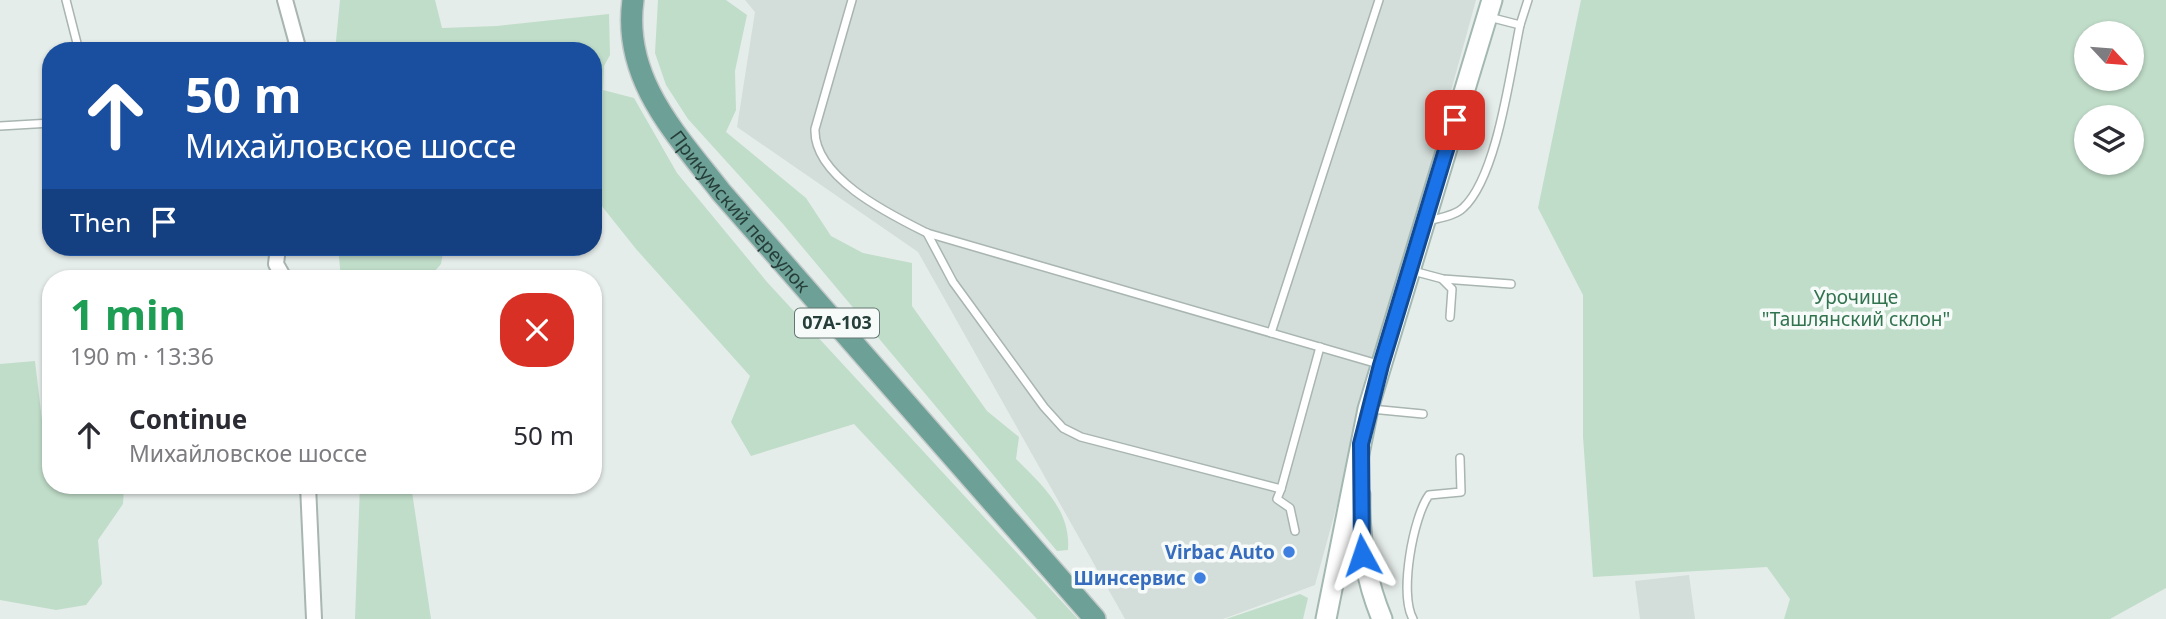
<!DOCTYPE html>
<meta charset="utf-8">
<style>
:root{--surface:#fff;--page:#f2f2f3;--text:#2b2b33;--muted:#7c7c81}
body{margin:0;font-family:"Noto Sans",sans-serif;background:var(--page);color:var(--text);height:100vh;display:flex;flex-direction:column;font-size:26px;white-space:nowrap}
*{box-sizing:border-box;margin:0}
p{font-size:23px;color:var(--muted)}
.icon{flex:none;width:38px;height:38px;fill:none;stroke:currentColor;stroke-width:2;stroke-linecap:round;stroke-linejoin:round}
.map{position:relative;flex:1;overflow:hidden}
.drawer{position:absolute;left:42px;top:270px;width:560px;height:224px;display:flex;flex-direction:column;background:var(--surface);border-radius:28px;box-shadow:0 2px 5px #0004}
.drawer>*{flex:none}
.hud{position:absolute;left:42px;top:42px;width:560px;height:214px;border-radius:28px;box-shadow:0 2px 5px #0004;background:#1a4fa0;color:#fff;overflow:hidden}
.needle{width:46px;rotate:116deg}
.buttons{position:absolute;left:2074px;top:21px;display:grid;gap:14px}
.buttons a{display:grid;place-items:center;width:70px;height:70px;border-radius:50%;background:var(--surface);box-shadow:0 2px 5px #0004;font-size:35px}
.pin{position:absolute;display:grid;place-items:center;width:60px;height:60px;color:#fff;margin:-30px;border-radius:14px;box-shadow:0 4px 10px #0006}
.me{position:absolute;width:77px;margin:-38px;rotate:355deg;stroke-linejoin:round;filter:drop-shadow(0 0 5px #0008)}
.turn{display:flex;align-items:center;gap:24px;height:147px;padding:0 28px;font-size:32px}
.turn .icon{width:91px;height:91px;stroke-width:2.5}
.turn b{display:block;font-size:49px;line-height:60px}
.then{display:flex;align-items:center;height:66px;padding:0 28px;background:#0003;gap:14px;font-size:26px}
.round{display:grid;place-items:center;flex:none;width:74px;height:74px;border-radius:28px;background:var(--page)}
.headline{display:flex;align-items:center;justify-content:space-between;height:119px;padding:0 28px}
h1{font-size:42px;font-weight:700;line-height:52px;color:#1e9e55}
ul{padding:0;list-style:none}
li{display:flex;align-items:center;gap:21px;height:91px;padding:0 28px}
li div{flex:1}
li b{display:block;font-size:26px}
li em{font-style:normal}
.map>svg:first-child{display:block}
.built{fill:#d3ddd9}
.green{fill:#c0ddc9;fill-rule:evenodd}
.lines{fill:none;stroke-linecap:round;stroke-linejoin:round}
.lane-casing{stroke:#a8b5b1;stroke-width:10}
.street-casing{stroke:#a8b5b1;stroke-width:18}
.secondary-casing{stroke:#a4b8b2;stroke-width:23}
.primary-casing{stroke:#c2c9c8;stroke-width:24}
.lane{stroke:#fff;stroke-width:7}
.street{stroke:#fff;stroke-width:14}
.secondary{stroke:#fff;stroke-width:19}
.primary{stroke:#6da096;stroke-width:21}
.route-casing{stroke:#114b97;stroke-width:18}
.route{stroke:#1a73e8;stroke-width:12}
.shop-dot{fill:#3f7fe0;stroke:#f6faf8;stroke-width:2.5}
.labels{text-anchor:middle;stroke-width:7;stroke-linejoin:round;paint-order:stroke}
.shield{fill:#f6faf8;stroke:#647672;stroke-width:2}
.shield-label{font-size:18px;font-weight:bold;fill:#253e39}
.street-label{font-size:19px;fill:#253e39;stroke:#f6faf8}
.park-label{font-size:19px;fill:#32734f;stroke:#f6faf8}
.shop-label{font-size:19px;font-weight:bold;fill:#366cbe;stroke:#f6faf8;text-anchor:end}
</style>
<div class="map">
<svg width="2166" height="619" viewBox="0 0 2166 619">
<rect width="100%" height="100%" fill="#e5edea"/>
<g class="built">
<polygon points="745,0 1476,0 1315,585 1223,619 1125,619 918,252 737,127 755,12"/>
<polygon points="1689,575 1695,619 1640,619 1635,581"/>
</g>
<g class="green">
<polygon points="340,0 435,0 442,28 497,26 609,14 610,55 604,66 603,90 634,98 677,173 767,282 1078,619 1037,619 854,424 751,456 731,422 750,376 636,249 593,195 593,51 335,51"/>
<path d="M 658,0 L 726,0 L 747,15 L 735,71 L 736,110 L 726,132 L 806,198 L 831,236 L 863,253 L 912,263 L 912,306 L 987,411 L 1019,437 L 1016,459 C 1042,485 1071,510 1068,550 L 1057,551 L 783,224 L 688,119 L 666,85 L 655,53 Z"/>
<path d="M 1581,0 L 2166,0 L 2166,588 L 2110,619 L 1784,619 L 1790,599 L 1767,567 L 1593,577 L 1583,437 L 1583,295 L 1538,208 ZM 2086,33 L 2132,33 L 2132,79 L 2086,79 ZM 2132,117 L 2132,163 L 2086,163 L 2086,117 Z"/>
<polygon points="338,247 444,247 441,264 429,278 341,278"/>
<polygon points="35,361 44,437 51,437 51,485 124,485 123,504 98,540 102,584 86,605 56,610 0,600 0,364"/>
<polygon points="360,485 411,485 431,619 355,619"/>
<polygon points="1300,594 1308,598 1303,619 1226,619"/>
</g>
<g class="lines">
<g class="lane-casing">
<g id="lane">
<polyline points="66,0 79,51"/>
<path d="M 852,0 L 815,129 C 813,177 889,214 927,233 L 1378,364"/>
<polyline points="1520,25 1528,0"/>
<polyline points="0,126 51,123"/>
<path d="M 1428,221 C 1438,218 1455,216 1463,208 C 1497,177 1510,73 1520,25 L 1489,17"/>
<polyline points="927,233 953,282 1044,407 1063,428 1081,437 1281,489 1320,347"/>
<polyline points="1413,271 1443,279 1511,284"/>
<polyline points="1443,280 1452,289 1450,317"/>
<polyline points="1271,333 1379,0"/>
<polyline points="1371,409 1423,414"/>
<polyline points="1281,489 1277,499 1290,508 1295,531"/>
<path d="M 1413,619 C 1399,594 1413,517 1429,495 L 1461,492 L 1460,458"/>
</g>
</g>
<g class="street-casing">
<g id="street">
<polyline points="285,0 299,51"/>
<polyline points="278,247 276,264 284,278"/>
<polyline points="308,485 314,619"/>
</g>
</g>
<g class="secondary-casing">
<g id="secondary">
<path d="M 1360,495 C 1359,539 1365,578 1382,619"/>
<polyline points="1326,619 1368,409 1492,0"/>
</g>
</g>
<g class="primary-casing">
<g id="primary">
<path id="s1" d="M 633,0 C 622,79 676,134 721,192 L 1095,619"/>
</g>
</g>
<use href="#lane" class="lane"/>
<use href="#street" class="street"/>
<use href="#secondary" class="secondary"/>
<use href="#primary" class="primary"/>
</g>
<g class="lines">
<g class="route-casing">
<polyline id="route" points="1362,555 1361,444 1381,365 1455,120"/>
</g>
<use href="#route" class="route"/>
</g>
<g class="shop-dot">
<circle cx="1289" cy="552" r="7"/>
<circle cx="1200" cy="578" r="7"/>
</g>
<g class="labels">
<rect class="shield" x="795" y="308.5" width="84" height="29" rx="5"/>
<g class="shield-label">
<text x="837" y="329">07А-103</text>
</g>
<g class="street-label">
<text dy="7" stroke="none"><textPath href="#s1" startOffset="245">Прикумский переулок</textPath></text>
</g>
<g class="park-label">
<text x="1856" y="304">Урочище<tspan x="1856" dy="22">"Ташлянский склон"</tspan></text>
</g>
<g class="shop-label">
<text x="1275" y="559">Virbac Auto</text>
<text x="1186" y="585">Шинсервис</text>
</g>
</g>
</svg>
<div class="buttons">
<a><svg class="needle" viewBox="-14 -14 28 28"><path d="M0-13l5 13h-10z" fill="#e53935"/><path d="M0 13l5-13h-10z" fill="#7c7c81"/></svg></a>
<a><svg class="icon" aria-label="layers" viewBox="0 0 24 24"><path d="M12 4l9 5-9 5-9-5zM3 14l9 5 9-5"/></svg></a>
</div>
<div class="pin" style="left:1455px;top:120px;background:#d93025"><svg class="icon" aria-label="arrive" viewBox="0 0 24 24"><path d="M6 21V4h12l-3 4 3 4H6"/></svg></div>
<svg class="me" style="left:1362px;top:555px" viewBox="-20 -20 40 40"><path d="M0-17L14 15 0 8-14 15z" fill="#1a73e8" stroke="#fff" stroke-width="4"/></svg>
<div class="hud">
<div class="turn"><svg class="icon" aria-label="ahead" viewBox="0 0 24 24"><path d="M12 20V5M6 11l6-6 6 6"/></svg><div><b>50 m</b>Михайловское шоссе</div></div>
<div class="then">Then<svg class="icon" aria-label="arrive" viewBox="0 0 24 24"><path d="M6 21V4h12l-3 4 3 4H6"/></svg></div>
</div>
<section class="drawer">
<div class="headline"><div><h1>1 min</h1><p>190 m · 13:36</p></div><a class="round" style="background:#d93025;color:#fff"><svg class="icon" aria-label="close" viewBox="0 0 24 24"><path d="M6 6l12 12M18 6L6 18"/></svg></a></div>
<ul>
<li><svg class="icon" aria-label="ahead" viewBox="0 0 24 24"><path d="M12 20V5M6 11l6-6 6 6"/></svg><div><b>Continue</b><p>Михайловское шоссе</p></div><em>50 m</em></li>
</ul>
</section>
</div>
